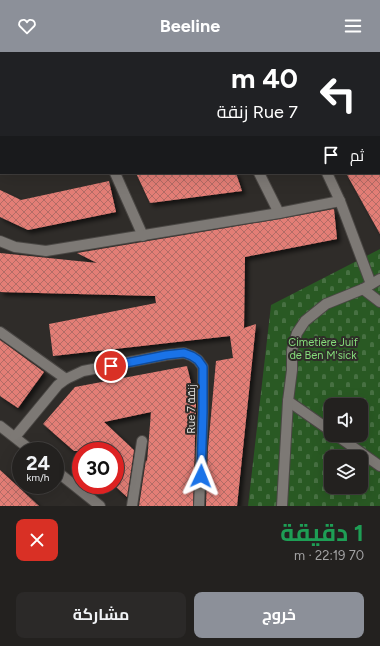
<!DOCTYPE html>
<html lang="ar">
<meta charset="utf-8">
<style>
:root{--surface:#23211f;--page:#2b2928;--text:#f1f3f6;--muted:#a3a3a4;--line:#403e3d;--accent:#8c9099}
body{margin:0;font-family:Figtree,Cairo,sans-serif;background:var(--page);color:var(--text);direction:rtl;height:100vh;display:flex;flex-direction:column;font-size:15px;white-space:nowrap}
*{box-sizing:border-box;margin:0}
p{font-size:13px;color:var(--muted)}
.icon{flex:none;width:22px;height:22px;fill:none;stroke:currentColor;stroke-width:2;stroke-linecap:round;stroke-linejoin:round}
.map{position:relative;height:454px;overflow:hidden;direction:ltr}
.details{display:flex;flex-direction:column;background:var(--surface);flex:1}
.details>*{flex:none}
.guide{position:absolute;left:0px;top:0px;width:380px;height:122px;box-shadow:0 4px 16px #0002,0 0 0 1px var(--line);direction:rtl;background:#202124;color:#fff;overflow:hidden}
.buttons{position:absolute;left:324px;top:346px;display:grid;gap:8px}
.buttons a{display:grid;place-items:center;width:44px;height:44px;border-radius:8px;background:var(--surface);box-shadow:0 4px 16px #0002,0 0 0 1px var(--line);font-size:20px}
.speed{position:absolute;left:12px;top:390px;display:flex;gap:8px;font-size:20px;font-weight:700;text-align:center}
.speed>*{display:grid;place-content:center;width:52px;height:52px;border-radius:50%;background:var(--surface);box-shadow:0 4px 16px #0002,0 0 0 1px var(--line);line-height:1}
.speed small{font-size:10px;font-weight:400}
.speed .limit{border:6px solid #d22;background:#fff;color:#111}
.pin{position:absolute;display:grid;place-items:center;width:34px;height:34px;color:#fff;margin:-17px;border:2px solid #fff;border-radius:50%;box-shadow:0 1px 4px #0007}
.me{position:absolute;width:44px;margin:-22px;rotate:2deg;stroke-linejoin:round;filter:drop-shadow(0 0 3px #0008)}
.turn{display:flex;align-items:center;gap:14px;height:84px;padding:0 16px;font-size:18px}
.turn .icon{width:52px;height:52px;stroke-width:2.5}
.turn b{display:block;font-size:28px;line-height:34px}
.then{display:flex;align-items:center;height:38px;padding:0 16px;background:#0003;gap:8px;font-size:15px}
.round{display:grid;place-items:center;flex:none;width:42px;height:42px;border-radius:8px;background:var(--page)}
.summary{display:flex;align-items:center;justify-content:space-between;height:68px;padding:0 16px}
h1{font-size:24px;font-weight:700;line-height:30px;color:#1e9e55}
.action{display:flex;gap:8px;margin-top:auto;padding:8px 16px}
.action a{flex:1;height:46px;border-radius:8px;background:var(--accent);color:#fff;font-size:16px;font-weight:700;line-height:46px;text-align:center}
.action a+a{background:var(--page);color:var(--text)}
header{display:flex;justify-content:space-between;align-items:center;height:52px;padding:0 16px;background:var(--accent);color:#fff;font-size:18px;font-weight:700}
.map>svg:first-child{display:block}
.cemetery{fill:url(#cemetery-stones);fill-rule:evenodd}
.building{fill:url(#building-cross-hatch);filter:url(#shadow)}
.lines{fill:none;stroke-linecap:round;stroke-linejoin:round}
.minor-casing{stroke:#4a4744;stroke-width:12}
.minor{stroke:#7d7975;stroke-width:10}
.route-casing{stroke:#114b97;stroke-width:10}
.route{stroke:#1a73e8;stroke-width:7}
.labels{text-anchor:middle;stroke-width:4;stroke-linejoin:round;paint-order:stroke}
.park-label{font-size:11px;fill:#85dc7a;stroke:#2f2c29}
.street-label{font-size:11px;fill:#dcdad7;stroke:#2f2c29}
</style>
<header><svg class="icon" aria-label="menu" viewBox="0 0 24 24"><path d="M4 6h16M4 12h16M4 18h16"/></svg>Beeline<svg class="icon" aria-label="heart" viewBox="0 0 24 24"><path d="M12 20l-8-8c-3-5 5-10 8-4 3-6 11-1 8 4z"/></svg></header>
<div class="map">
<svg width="380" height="454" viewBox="0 0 380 454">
<defs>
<pattern id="cemetery-stones" width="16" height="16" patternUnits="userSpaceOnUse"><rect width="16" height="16" fill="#295923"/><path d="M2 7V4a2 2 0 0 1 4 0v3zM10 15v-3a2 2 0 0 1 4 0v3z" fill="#477042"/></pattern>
<pattern id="building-cross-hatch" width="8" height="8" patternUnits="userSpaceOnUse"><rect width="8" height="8" fill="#e37e76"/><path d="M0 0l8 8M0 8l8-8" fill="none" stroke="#b36c66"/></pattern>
<filter id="shadow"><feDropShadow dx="3.5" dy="3.5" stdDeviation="2" flood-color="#0009"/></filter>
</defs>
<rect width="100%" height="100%" fill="#2f2c29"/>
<path class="cemetery" d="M 380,197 L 380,454 L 248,454 L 271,253 ZM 331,353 L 361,353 L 361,383 L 331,383 ZM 331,405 L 361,405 L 361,435 L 331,435 Z"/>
<g class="building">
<polygon points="136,121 236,121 242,139 150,151"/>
<polygon points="346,121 380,121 380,182"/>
<polygon points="109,129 116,160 28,178 0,165 0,138 21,148"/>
<polygon points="334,157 337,187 245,205 244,276 256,272 237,454 206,454 208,396 216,309 233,306 230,284 53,304 49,272 156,251 155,244 0,240 0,201 97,211 77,201 280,167"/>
<polygon points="0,288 44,320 18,356 0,344"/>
<polygon points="187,314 196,352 193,454 139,454 146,408 147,410 151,360 104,370 134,398 127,445 115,434 115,399 74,399 43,372 75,335"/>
<polygon points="0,418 39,454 0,454"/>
</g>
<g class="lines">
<g class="minor-casing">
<g id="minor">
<polyline points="56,0 57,1"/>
<polyline points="200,0 200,1"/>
<polyline points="270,0 270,1"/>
<polyline points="344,0 344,1"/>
<polyline points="14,1 16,0"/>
<polyline points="317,1 319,0"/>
<polyline points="0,9 1,8"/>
<polyline points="0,72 1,71"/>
<polyline points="379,73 380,75"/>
<polyline points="115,121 143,184"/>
<polyline points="259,121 279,161"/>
<polyline points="327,121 340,149 371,232"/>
<polyline points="0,189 15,195 46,199 279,161 340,149"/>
<polyline points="363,237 380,250"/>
<polyline points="0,280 66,327"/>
<polyline points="0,374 32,399"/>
<polyline points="331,379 288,349 292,318 292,298 297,281 305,269 326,252 363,237 380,227"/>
<polyline points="336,383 380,414"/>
<polyline points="15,385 58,333 66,327 83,319 166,303 184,301 192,304 198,308 203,315 203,360 199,454"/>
<polyline points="55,418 100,454"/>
<polyline points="132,454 142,389"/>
<polyline points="282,454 288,349"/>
</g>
</g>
<use href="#minor" class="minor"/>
</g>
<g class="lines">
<g class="route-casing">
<polyline id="route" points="111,314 166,303 184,301 192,304 198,308 203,315 203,360 201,424"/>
</g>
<use href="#route" class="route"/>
</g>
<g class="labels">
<g class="park-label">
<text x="323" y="294">Cimetière Juif<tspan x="323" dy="13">de Ben M'sick</tspan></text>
</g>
<g class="street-label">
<text transform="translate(191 357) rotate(-90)" y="4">Rue 7 زنقة</text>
</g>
</g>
</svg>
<div class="buttons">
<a><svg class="icon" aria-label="sound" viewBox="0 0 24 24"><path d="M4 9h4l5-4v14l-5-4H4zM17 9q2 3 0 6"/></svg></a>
<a><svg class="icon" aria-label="layers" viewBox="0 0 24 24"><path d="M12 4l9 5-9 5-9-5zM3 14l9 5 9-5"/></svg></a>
</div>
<div class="speed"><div>24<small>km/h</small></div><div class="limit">30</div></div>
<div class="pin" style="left:111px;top:314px;background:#d93025"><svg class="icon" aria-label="arrive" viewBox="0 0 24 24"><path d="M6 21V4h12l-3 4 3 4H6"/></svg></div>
<svg class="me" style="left:201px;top:424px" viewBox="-20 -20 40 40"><path d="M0-17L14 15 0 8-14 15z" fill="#1a73e8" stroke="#fff" stroke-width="4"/></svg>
<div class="guide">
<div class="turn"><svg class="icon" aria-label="left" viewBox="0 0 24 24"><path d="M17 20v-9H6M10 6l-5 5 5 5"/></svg><div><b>40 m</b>Rue 7 زنقة</div></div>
<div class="then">ثم<svg class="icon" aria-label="arrive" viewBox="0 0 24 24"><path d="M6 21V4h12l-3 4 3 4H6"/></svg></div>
</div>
</div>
<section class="details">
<div class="summary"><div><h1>1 دقيقة</h1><p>70 m · 22:19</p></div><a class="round" style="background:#d93025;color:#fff"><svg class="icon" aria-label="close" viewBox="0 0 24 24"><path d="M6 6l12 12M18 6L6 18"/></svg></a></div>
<div class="action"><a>خروج</a><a>مشاركة</a></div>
</section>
